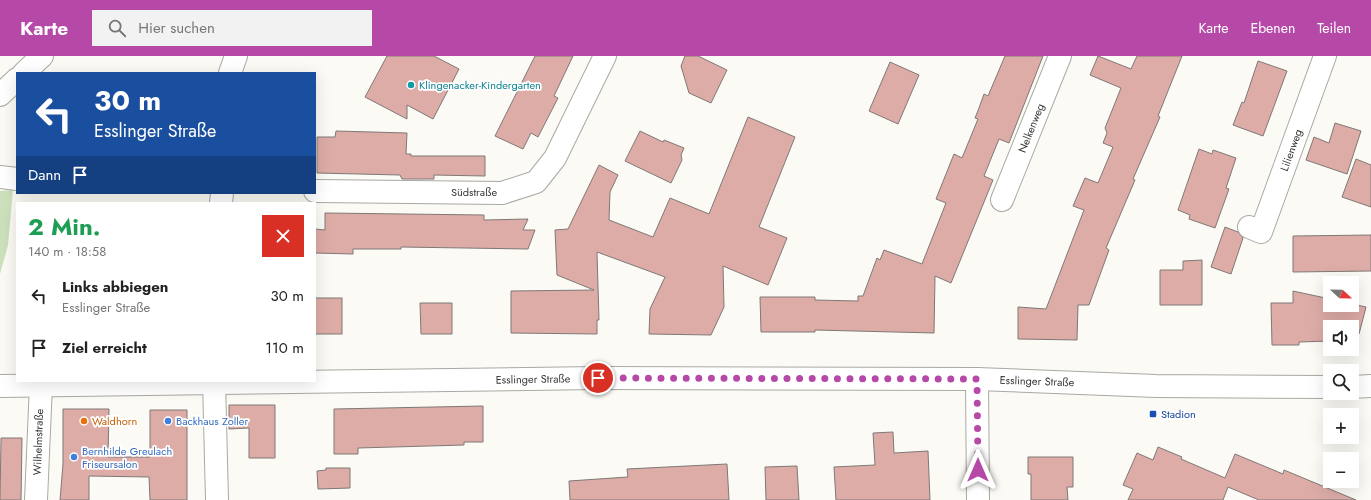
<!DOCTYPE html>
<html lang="de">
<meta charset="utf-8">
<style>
:root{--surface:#fff;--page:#f2f2f2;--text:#222;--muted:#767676;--accent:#b649a8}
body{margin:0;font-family:Jost,sans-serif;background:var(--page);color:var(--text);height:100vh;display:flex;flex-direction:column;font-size:15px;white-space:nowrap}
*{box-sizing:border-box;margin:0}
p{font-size:13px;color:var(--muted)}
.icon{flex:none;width:22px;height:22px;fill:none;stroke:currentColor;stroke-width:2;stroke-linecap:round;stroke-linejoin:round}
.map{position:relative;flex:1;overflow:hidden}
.details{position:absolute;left:16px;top:146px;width:300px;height:180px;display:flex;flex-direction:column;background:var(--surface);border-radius:0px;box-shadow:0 4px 16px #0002}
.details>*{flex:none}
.guide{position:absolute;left:16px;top:16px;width:300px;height:122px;border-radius:0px;box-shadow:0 4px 16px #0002;background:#1a4fa0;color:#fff;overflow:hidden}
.needle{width:26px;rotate:112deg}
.tools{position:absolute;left:1323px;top:220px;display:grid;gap:8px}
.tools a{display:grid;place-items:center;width:36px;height:36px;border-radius:0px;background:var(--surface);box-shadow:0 4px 16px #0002;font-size:20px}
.pin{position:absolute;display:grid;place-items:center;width:34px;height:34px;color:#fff;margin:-17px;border:2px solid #fff;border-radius:50%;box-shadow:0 1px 4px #0007}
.me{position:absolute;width:44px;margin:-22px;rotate:0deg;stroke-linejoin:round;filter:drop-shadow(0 0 3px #0008)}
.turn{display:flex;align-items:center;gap:14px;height:84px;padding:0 12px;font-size:18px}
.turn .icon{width:52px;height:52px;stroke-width:2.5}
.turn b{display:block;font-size:28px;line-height:34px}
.then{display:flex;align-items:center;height:38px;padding:0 12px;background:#0003;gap:8px;font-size:15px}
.round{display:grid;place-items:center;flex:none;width:42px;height:42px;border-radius:0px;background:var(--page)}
.overview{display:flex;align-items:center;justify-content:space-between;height:68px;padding:0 12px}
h1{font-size:24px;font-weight:700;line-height:30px;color:#1e9e55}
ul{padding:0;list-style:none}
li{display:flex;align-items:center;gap:12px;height:52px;padding:0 12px}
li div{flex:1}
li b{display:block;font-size:15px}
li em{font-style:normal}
header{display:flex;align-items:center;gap:24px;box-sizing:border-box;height:56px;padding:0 20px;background:var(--accent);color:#fff}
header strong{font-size:19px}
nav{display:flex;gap:22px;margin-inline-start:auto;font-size:14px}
.search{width:280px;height:36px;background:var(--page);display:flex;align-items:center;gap:10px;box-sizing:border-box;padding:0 14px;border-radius:0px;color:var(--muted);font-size:15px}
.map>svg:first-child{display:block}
.green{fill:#cce0bc}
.building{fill:#ddaca7;stroke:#7f7877}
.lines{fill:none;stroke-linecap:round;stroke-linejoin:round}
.street-casing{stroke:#aaa8a3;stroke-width:24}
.secondary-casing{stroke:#aaa8a3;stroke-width:24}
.street{stroke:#fff;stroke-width:22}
.secondary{stroke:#fff;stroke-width:22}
.route{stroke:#b649a8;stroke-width:7;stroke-dasharray:0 12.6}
.culture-dot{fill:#0f9aa8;stroke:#fff;stroke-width:1.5}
.transit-dot{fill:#1a4fb4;stroke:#fff;stroke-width:1.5}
.food-dot{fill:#e8710a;stroke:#fff;stroke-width:1.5}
.shop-dot{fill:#3f7fe0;stroke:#fff;stroke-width:1.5}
.labels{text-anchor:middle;stroke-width:3.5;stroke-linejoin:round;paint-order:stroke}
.culture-label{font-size:11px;fill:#0d838f;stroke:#fff;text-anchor:start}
.street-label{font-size:11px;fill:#363634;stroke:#fff}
.transit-label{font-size:11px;fill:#164399;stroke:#fff;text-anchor:start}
.food-label{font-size:11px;fill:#c56008;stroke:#fff;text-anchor:start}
.shop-label{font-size:11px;fill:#366cbe;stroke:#fff;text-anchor:start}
</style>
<header>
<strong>Karte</strong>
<div class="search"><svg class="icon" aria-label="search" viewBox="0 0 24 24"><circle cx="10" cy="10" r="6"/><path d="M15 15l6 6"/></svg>Hier suchen</div>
<nav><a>Karte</a><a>Ebenen</a><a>Teilen</a></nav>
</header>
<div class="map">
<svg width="1371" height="444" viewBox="0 0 1371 444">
<rect width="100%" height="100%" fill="#fbfaf4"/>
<polygon class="green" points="13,134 8,189 0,218 0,135"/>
<g class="building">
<polygon points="387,0 434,0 459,13 433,63 407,49 407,63 365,41"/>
<polygon points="535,0 573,0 554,40 558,42 538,81 531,77 523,93 495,80"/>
<polygon points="685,0 698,0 727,14 711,47 689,37 681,10"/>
<polygon points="1005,0 1043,0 1009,87 999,83 984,120 993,124 951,227 935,220 934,277 815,274 815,276 761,276 760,241 815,241 815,244 858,245 858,240 863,240 877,202 880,204 884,194 922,208 946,147 936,143 954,98 962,102 978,63 975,62 979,52 984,38 988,40"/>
<polygon points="1098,0 1131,13 1137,0 1182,0 1158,60 1160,61 1133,123 1135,124 1106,192 1109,194 1089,249 1078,249 1077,284 1018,283 1018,251 1046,253 1084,154 1073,150 1085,122 1098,127 1113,91 1103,87 1107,77 1105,72 1121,32 1090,19"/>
<polygon points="1258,5 1287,15 1263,80 1233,69 1242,46 1244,47"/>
<polygon points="890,6 919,19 898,68 869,55"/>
<polygon points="748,61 795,81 759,171 787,182 768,229 723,210 724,251 711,279 649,278 650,253 665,221 597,196 599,264 597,264 597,278 511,277 511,235 594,234 557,219 555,174 568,173 599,109 618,119 610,136 609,164 653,181 670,142 709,158"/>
<polygon points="1335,67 1361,75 1347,118 1306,104 1314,81 1329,87"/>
<polygon points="336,75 407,77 406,98 411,98 411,100 485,100 485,120 434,119 434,123 402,123 400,119 317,117 317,81 335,81"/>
<polygon points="640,75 663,86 664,84 684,92 681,99 682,104 671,127 625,105"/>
<polygon points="1199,93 1212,98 1213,94 1236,102 1226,132 1229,133 1215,172 1189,163 1190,159 1178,154"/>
<polygon points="1356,103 1371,109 1371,151 1342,141"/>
<polygon points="325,157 484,159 484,164 528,163 523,174 535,174 528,193 401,191 401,193 353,193 353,198 315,197 315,173 325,174"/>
<polygon points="1225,171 1238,176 1243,182 1231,218 1211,211"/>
<polygon points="1371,179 1371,215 1293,216 1293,180"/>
<polygon points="1202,204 1202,249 1160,249 1160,214 1183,214 1183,205"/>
<polygon points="1293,235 1330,243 1330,249 1352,248 1366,251 1359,278 1355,277 1355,285 1352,285 1352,271 1330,271 1330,285 1299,286 1299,289 1272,289 1271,247 1293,247"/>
<rect x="315" y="242" width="27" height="36"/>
<polygon points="420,247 452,247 452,278 421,278"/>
<polygon points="229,349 275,349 275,402 249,402 249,372 229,373"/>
<polygon points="483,350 483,386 464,386 464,389 358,392 358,398 334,398 334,353"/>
<polygon points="63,353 109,353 108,401 150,401 150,354 187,354 187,444 150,444 149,421 89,420 89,444 60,444 63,408"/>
<polygon points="893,376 894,397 928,395 930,444 836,444 834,411 875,409 873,377"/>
<polygon points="1,382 22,382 21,444 0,444"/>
<polygon points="1158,391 1182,401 1181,403 1225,422 1235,398 1283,418 1284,414 1356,444 1259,444 1228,431 1223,444 1128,444 1133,433 1123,429 1137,397 1153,404"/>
<polygon points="1028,401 1073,401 1073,431 1067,431 1068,444 1031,444 1031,418 1028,418"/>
<polygon points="727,408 729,444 570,444 569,425 628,421 627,413"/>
<polygon points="797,410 799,444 766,444 765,411"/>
<polygon points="326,412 350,412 350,432 318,433 317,415 326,414"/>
</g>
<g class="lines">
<g class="street-casing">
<g id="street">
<polyline points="24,17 42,0"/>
<polyline points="230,17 236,0"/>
<polyline points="0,39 17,23"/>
<polyline points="0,121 17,123"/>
<polyline points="315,135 502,137 536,126 555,102 605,0"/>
<polyline points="1002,144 1060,0"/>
<polyline points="221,147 222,137"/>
<polyline points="1249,171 1261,176 1325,0"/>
<polyline points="977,323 978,444"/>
<polyline points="214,325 217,444"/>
<polyline points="36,444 41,328"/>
</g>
</g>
<g class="secondary-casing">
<g id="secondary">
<polyline points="0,330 598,322 977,323 1156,330 1330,331"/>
<polyline points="1352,331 1371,330"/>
</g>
</g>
<use href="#street" class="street"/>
<use href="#secondary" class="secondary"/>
</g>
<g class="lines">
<polyline class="route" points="598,322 977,323 978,414"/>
</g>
<circle class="culture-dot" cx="411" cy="29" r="4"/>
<rect class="transit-dot" x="1149" y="354" width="8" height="8" rx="2"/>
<circle class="food-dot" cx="84" cy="365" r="4"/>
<g class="shop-dot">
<circle cx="168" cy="365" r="4"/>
<circle cx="74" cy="401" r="4"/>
</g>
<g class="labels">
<g class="culture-label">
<text x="419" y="33">Klingenacker-Kindergarten</text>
</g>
<g class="street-label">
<text transform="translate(1031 72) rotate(-68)" y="4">Nelkenweg</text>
<text transform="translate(1291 94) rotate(-70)" y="4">Lilienweg</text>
<text x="474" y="140">Südstraße</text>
<text transform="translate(533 323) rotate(-1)" y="4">Esslinger Straße</text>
<text transform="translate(1037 325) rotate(2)" y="4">Esslinger Straße</text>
<text transform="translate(38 386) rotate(-88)" y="4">Wilhelmstraße</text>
</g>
<g class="transit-label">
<text x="1161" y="362">Stadion</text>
</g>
<g class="food-label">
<text x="92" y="369">Waldhorn</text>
</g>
<g class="shop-label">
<text x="176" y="369">Backhaus Zoller</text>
<text x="82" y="399">Bernhilde Greulach<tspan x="82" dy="13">Friseursalon</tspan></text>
</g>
</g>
</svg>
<div class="tools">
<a><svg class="needle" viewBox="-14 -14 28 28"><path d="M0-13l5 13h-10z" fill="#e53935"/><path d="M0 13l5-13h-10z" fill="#767676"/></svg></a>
<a><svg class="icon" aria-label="sound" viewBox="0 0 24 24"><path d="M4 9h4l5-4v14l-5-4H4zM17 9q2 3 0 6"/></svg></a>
<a><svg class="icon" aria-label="search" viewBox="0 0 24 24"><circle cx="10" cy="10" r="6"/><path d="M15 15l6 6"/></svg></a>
<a>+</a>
<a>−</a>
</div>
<div class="pin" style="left:598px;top:322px;background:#d93025"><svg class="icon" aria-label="arrive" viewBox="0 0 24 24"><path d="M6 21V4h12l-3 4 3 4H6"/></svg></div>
<svg class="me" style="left:978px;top:414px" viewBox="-20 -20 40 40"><path d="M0-17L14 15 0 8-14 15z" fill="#b649a8" stroke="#fff" stroke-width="4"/></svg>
<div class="guide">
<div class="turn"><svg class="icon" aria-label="left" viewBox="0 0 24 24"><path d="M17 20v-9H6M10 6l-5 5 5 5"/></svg><div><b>30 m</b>Esslinger Straße</div></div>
<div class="then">Dann<svg class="icon" aria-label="arrive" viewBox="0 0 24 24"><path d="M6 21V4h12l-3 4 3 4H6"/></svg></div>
</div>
<section class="details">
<div class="overview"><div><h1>2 Min.</h1><p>140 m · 18:58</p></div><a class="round" style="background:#d93025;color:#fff"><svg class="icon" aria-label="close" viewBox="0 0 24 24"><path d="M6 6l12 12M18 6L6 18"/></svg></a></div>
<ul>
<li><svg class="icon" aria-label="left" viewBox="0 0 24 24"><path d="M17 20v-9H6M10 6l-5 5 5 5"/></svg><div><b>Links abbiegen</b><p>Esslinger Straße</p></div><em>30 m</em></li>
<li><svg class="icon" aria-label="arrive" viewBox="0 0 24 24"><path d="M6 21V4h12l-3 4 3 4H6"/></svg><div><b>Ziel erreicht</b></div><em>110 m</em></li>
</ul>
</section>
</div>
